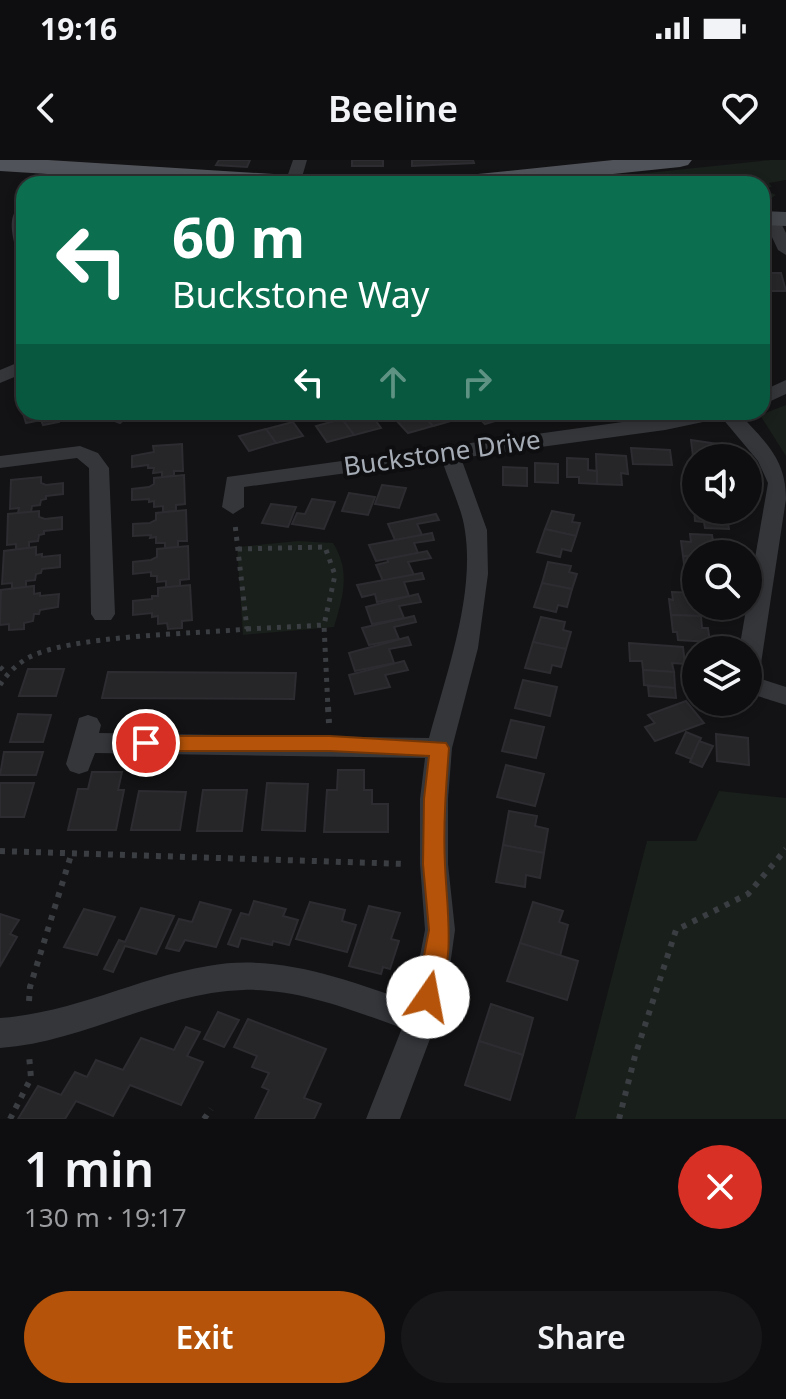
<!DOCTYPE html>
<meta charset="utf-8">
<style>
:root{--surface:#0e0e10;--page:#171719;--text:#f1f3f6;--muted:#9b9c9f;--line:#2e2e30;--accent:#b45309}
body{margin:0;font-family:"Noto Sans",sans-serif;background:var(--page);color:var(--text);height:100vh;display:flex;flex-direction:column;font-size:30px;white-space:nowrap}
*{box-sizing:border-box;margin:0}
p{font-size:26px;color:var(--muted)}
.icon{flex:none;width:44px;height:44px;fill:none;stroke:currentColor;stroke-width:2;stroke-linecap:round;stroke-linejoin:round}
.map{position:relative;height:959px;overflow:hidden}
.sheet{display:flex;flex-direction:column;background:var(--surface);flex:1}
.sheet>*{flex:none}
.banner{position:absolute;left:16px;top:16px;width:754px;height:244px;border-radius:24px;box-shadow:0 4px 12px #0003,0 0 0 2px var(--line);background:#0b6e4f;color:#fff;overflow:hidden}
.buttons{position:absolute;left:682px;top:284px;display:grid;gap:16px}
.buttons a{display:grid;place-items:center;width:80px;height:80px;border-radius:50%;background:var(--surface);box-shadow:0 4px 12px #0003,0 0 0 2px var(--line);font-size:40px}
.pin{position:absolute;display:grid;place-items:center;width:68px;height:68px;color:#fff;margin:-34px;border:4px solid #fff;border-radius:50%;box-shadow:0 2px 8px #0007}
.me{position:absolute;width:88px;margin:-44px;rotate:12deg;stroke-linejoin:round;filter:drop-shadow(0 0 6px #0008)}
.turn{display:flex;align-items:center;gap:28px;height:168px;padding:0 24px;font-size:36px}
.turn .icon{width:104px;height:104px;stroke-width:2.5}
.turn b{display:block;font-size:56px;line-height:68px}
.lanes{display:flex;align-items:center;height:76px;padding:0 24px;background:#0003;justify-content:center;gap:40px;direction:ltr}
.lanes .off{opacity:.35}
.round{display:grid;place-items:center;flex:none;width:84px;height:84px;border-radius:42px;background:var(--page)}
.head{display:flex;align-items:center;justify-content:space-between;height:136px;padding:0 24px}
h1{font-size:48px;font-weight:600;line-height:60px}
.cta{display:flex;gap:16px;margin-top:auto;padding:16px 24px}
.cta a{flex:1;height:92px;border-radius:48px;background:var(--accent);color:#fff;font-size:32px;font-weight:600;line-height:92px;text-align:center}
.cta a+a{background:var(--page);color:var(--text)}
.status{display:flex;justify-content:space-between;align-items:center;height:56px;padding:0 40px;background:var(--surface);direction:ltr}
.status svg{height:22px;fill:currentColor}
header{display:flex;justify-content:space-between;align-items:center;height:104px;padding:0 24px;background:var(--surface);font-size:36px;font-weight:600}
.map>svg:first-child{display:block}
.green{fill:#191f1a}
.building{fill:#262629;stroke:#2d2d31;stroke-width:2}
.lines{fill:none;stroke-linecap:round;stroke-linejoin:round}
.path-far1{stroke:#3a3d41;stroke-width:5;stroke-dasharray:4 6;stroke-linecap:butt}
.path{stroke:#3a3d41;stroke-width:6;stroke-dasharray:5 7;stroke-linecap:butt}
.street{fill:#34363a;fill-rule:evenodd}
.secondary{fill:#42454a;fill-rule:evenodd}
.primary{fill:#505359;fill-rule:evenodd}
.route{fill:#b45309;stroke:#753606;stroke-width:2}
.labels{text-anchor:middle;stroke-width:8;stroke-linejoin:round;paint-order:stroke}
.street-label{font-size:26px;fill:#a5acb5;stroke:#0e0e10}
</style>
<div class="status"><b>19:16</b><svg viewBox="0 0 49 12"><path d="M0 12V9h3v3zM5 12V6h3v6zM10 12V3h3v9zM15 12V0h3v12zM26 1h20v11H26zM47 4h2v5h-2z"/></svg></div>
<header><svg class="icon" aria-label="back" viewBox="0 0 24 24"><path d="M15 5l-7 7 7 7"/></svg>Beeline<svg class="icon" aria-label="heart" viewBox="0 0 24 24"><path d="M12 20l-8-8c-3-5 5-10 8-4 3-6 11-1 8 4z"/></svg></header>
<div class="map">
<svg width="786" height="959" viewBox="0 0 786 959">
<rect width="100%" height="100%" fill="#131315"/>
<g class="green">
<polygon points="770,0 786,0 786,20 769,23 772,27 763,29 776,35 767,41 771,49 762,48 762,24 734,24 729,18 695,24 542,24"/>
<polygon points="786,245 786,296 760,255"/>
<path d="M 298,381 L 333,383 C 351,411 343,437 334,467 L 243,475 L 237,387 Z"/>
<polygon points="719,631 786,638 786,959 575,959 647,681 696,681"/>
</g>
<g class="building">
<polygon points="219,0 250,0 247,7 216,5"/>
<rect x="352" y="0" width="31" height="6"/>
<polygon points="412,0 473,0 474,3 412,6"/>
<polygon points="762,113 781,113 786,131 762,131"/>
<polygon points="24,242 24,252 60,252 59,262 43,265 41,260 26,263 20,243"/>
<polygon points="108,252 144,252 140,255 133,252 120,263 107,258 112,254"/>
<polygon points="420,252 452,252 458,259 433,266"/>
<polygon points="420,252 433,266 408,273 395,259"/>
<polygon points="473,252 503,252 508,257 485,264"/>
<polygon points="370,253 381,268 354,275 342,259"/>
<polygon points="342,259 354,275 327,282 316,266"/>
<polygon points="293,262 303,276 276,283 266,269"/>
<polygon points="266,269 276,283 249,291 239,276"/>
<polygon points="691,280 731,286 733,298 696,298 694,304"/>
<polygon points="182,284 183,311 174,311 174,316 162,317 162,312 153,313 154,308 148,308 148,305 132,307 132,296 154,292 153,286"/>
<polygon points="631,288 670,290 672,305 633,304"/>
<polygon points="596,294 626,296 628,314 621,313 622,325 597,324"/>
<polygon points="567,298 588,299 588,310 597,311 597,324 579,323 579,317 567,317"/>
<polygon points="535,303 558,304 558,323 535,322"/>
<polygon points="503,307 527,308 527,326 503,325"/>
<polygon points="184,315 185,344 176,345 176,351 163,352 163,346 154,347 154,341 149,342 149,339 132,340 132,329 149,327 154,324 154,318"/>
<polygon points="41,317 41,323 46,325 63,323 63,334 46,336 46,339 41,340 40,345 32,346 31,352 18,353 19,348 10,349 11,320"/>
<polygon points="382,325 406,328 399,348 375,344"/>
<polygon points="349,333 375,337 368,355 342,351"/>
<polygon points="312,339 335,342 324,369 292,364 297,353 305,354"/>
<polygon points="271,344 296,347 288,367 262,363"/>
<polygon points="694,347 696,350 726,350 729,369 705,368 704,362 695,361"/>
<polygon points="186,350 187,381 178,381 178,387 165,388 165,383 156,383 156,377 150,378 151,375 133,376 133,364 150,363 156,360 156,353"/>
<polygon points="39,351 39,357 45,359 62,357 62,369 44,371 44,374 39,375 38,381 29,382 29,388 16,390 16,384 7,385 8,354"/>
<polygon points="552,351 574,355 572,362 580,363 576,376 545,369"/>
<polygon points="436,354 439,360 417,364 422,375 395,380 388,364"/>
<polygon points="545,369 576,376 571,391 562,389 560,397 537,392"/>
<polygon points="432,373 434,380 414,383 418,393 376,401 369,385"/>
<polygon points="690,374 712,375 715,394 683,396 681,381 691,382"/>
<polygon points="188,386 189,419 180,420 180,426 166,427 166,421 157,422 157,416 151,416 151,412 133,414 133,402 151,400 157,397 157,389"/>
<polygon points="36,387 36,395 42,394 42,397 60,395 60,407 42,409 41,413 36,414 35,420 26,421 26,427 12,429 12,423 2,424 4,391"/>
<polygon points="427,391 431,398 408,402 414,415 383,421 376,405 388,402 387,399"/>
<polygon points="683,396 696,396 696,419 694,412 685,412"/>
<polygon points="548,402 571,406 569,412 577,414 572,429 542,423"/>
<polygon points="422,413 424,419 404,422 409,436 377,442 375,434 362,437 357,425"/>
<polygon points="542,423 572,429 567,447 558,445 556,452 534,447"/>
<polygon points="190,425 192,460 182,461 182,468 168,469 167,463 158,464 158,456 152,457 152,453 133,455 133,441 152,439 152,436 158,436 158,428"/>
<polygon points="34,426 34,434 40,433 40,436 59,434 58,447 40,450 39,454 34,454 33,461 24,463 24,469 9,470 9,464 0,465 1,430"/>
<polygon points="672,432 696,433 696,446 699,446 701,456 671,455 669,439 673,440"/>
<polygon points="418,434 421,442 399,446 404,458 372,464 366,447"/>
<polygon points="671,455 701,456 702,468 708,468 710,482 678,480 677,472 673,472"/>
<polygon points="414,456 416,462 394,467 399,479 369,485 362,468"/>
<polygon points="541,457 565,462 563,470 571,472 566,489 533,482"/>
<polygon points="408,477 411,485 389,489 394,503 355,511 349,493"/>
<polygon points="533,482 566,489 561,507 552,505 550,513 525,508"/>
<polygon points="629,483 683,487 685,504 672,503 674,512 643,510 642,501 630,501"/>
<polygon points="404,501 408,510 385,515 390,527 355,534 349,515"/>
<polygon points="28,509 64,509 56,536 19,536"/>
<polygon points="643,510 674,512 675,528 644,525"/>
<polygon points="108,512 296,513 294,539 102,538"/>
<polygon points="523,520 557,527 550,556 515,548"/>
<polygon points="648,526 675,528 676,538 649,536"/>
<polygon points="686,541 704,563 655,581 645,567 655,563 648,555"/>
<polygon points="18,554 51,555 43,582 10,582"/>
<polygon points="511,560 544,567 536,598 502,591"/>
<polygon points="686,572 701,578 691,599 676,593"/>
<polygon points="716,574 748,578 749,605 717,601"/>
<polygon points="699,581 713,586 702,607 690,602"/>
<polygon points="4,592 43,592 36,615 0,615"/>
<polygon points="506,605 544,614 535,646 497,637"/>
<polygon points="338,610 364,610 364,630 372,630 372,644 388,644 388,672 324,672 327,630 337,630"/>
<polygon points="92,612 122,612 118,630 124,630 116,670 68,670 78,629 88,629"/>
<polygon points="0,623 34,623 24,657 0,657"/>
<polygon points="267,623 308,624 305,671 262,670"/>
<polygon points="203,630 247,630 242,671 197,671"/>
<polygon points="139,631 186,632 180,670 131,670"/>
<polygon points="509,651 537,656 535,666 548,669 544,693 503,685"/>
<polygon points="503,685 544,693 540,718 526,715 525,727 496,722"/>
<polygon points="254,741 286,749 283,756 298,760 289,785 273,781 272,785 241,778 238,787 228,784 241,753 249,755"/>
<polygon points="200,742 231,750 216,787 185,780 179,791 166,788 179,759 192,762"/>
<polygon points="310,742 345,750 342,761 356,765 347,792 296,779"/>
<polygon points="533,742 563,751 559,762 568,765 560,796 520,783"/>
<polygon points="369,746 400,753 391,779 399,781 390,809 383,807 381,814 349,806"/>
<polygon points="141,748 174,756 156,794 125,786 113,812 104,809 119,780 125,782"/>
<polygon points="84,749 115,757 97,795 64,787"/>
<polygon points="0,754 19,760 10,774 17,777 0,806"/>
<polygon points="520,783 578,801 567,840 507,821"/>
<polygon points="491,844 533,858 523,895 479,881"/>
<polygon points="218,852 239,860 224,887 204,879"/>
<polygon points="248,859 326,889 304,938 321,944 314,959 255,959 269,930 262,927 269,913 252,907 257,896 234,887"/>
<polygon points="186,867 200,872 187,896 203,902 181,945 130,925 113,956 76,941 65,959 18,959 38,926 61,935 75,912 87,917 96,900 123,910 141,878 174,890"/>
<polygon points="479,881 523,895 510,940 465,925"/>
</g>
<g class="lines">
<g class="path-far1">
<polyline points="238,389 325,387 335,415 324,465"/>
<polyline points="247,469 324,465 328,549"/>
<polyline points="0,507 7,514"/>
<path d="M 0,525 C 7,514 15,506 26,499 C 66,475 196,474 247,469 L 235,364"/>
</g>
<g class="path">
<polyline points="328,547 329,563"/>
<polyline points="0,691 407,704"/>
<polyline points="29,841 30,827 72,692"/>
<polyline points="10,959 31,918 29,895"/>
<polyline points="204,959 211,949"/>
<polyline points="619,959 635,896 676,770 748,734 786,689"/>
</g>
<g class="street">
<polygon points="293,0 307,0 300,24 285,23"/>
<polygon points="58,4 65,8 53,24 37,24 53,5"/>
<path d="M 24,44 L 24,95 L 16,90 C 12,74 6,52 24,44 Z"/>
<polygon points="771,53 777,55 786,73 786,95 778,90 763,58"/>
<polygon points="24,200 24,213 0,223 0,210"/>
<polygon points="786,220 786,234 762,245 762,231"/>
<path d="M 694,252 L 738,252 C 764,281 786,298 786,339 L 760,510 L 755,517 L 786,527 L 786,545 L 748,533 L 748,490 L 739,490 L 768,323 L 758,301 L 722,258 L 665,270 L 461,298 L 487,370 L 488,414 L 478,488 L 452,588 L 448,639 L 448,704 L 455,770 L 449,813 L 437,860 L 400,959 L 366,959 L 402,868 C 352,850 297,828 243,830 C 158,833 84,882 0,888 L 0,858 C 73,853 136,818 208,806 C 277,793 345,819 411,842 L 425,770 L 420,704 L 420,639 L 425,598 L 95,593 L 88,611 L 79,614 L 70,611 L 66,604 L 79,558 L 88,555 L 97,558 L 101,565 L 99,573 L 429,578 C 446,515 475,436 465,371 C 462,348 449,323 442,300 L 244,327 L 244,347 L 233,354 L 222,347 L 227,317 Z"/>
<polygon points="80,286 98,293 109,308 115,454 111,460 95,460 91,454 89,308 77,298 0,308 0,296"/>
</g>
<polygon class="secondary" points="762,51 786,52 786,66 762,65"/>
<g class="primary">
<polygon points="0,0 48,0 321,17 329,19 333,24 208,24 0,11"/>
<polygon points="613,0 692,0 688,5 680,7 517,24 391,24 395,19 403,17 478,14"/>
</g>
</g>
<path class="route" d="M 146,576 L 330,576 L 446,583 L 449,588 C 446,627 443,666 445,705 C 447,751 456,800 436,844 L 428,847 L 420,844 L 416,837 L 429,770 L 423,704 L 424,639 L 429,596 L 330,591 L 146,591 L 139,589 L 136,583 L 139,578 Z"/>
<g class="labels">
<g class="street-label">
<text transform="translate(442 293) rotate(-8)" y="9">Buckstone Drive</text>
</g>
</g>
</svg>
<div class="buttons">
<a><svg class="icon" aria-label="sound" viewBox="0 0 24 24"><path d="M4 9h4l5-4v14l-5-4H4zM17 9q2 3 0 6"/></svg></a>
<a><svg class="icon" aria-label="search" viewBox="0 0 24 24"><circle cx="10" cy="10" r="6"/><path d="M15 15l6 6"/></svg></a>
<a><svg class="icon" aria-label="layers" viewBox="0 0 24 24"><path d="M12 4l9 5-9 5-9-5zM3 14l9 5 9-5"/></svg></a>
</div>
<div class="pin" style="left:146px;top:583px;background:#d93025"><svg class="icon" aria-label="arrive" viewBox="0 0 24 24"><path d="M6 21V4h12l-3 4 3 4H6"/></svg></div>
<svg class="me" style="left:428px;top:837px" viewBox="-20 -20 40 40"><circle r="19" fill="#fff"/><path d="M0-13L10 11 0 6-10 11z" fill="#b45309"/></svg>
<div class="banner">
<div class="turn"><svg class="icon" aria-label="left" viewBox="0 0 24 24"><path d="M17 20v-9H6M10 6l-5 5 5 5"/></svg><div><b>60 m</b>Buckstone Way</div></div>
<div class="lanes"><svg class="icon" aria-label="left" viewBox="0 0 24 24"><path d="M17 20v-9H6M10 6l-5 5 5 5"/></svg><svg class="icon off" aria-label="ahead" viewBox="0 0 24 24"><path d="M12 20V5M6 11l6-6 6 6"/></svg><svg class="icon off" aria-label="right" viewBox="0 0 24 24"><path d="M7 20v-9h11M14 6l5 5-5 5"/></svg></div>
</div>
</div>
<section class="sheet">
<div class="head"><div><h1>1 min</h1><p>130 m · 19:17</p></div><a class="round" style="background:#d93025;color:#fff"><svg class="icon" aria-label="close" viewBox="0 0 24 24"><path d="M6 6l12 12M18 6L6 18"/></svg></a></div>
<div class="cta"><a>Exit</a><a>Share</a></div>
</section>
